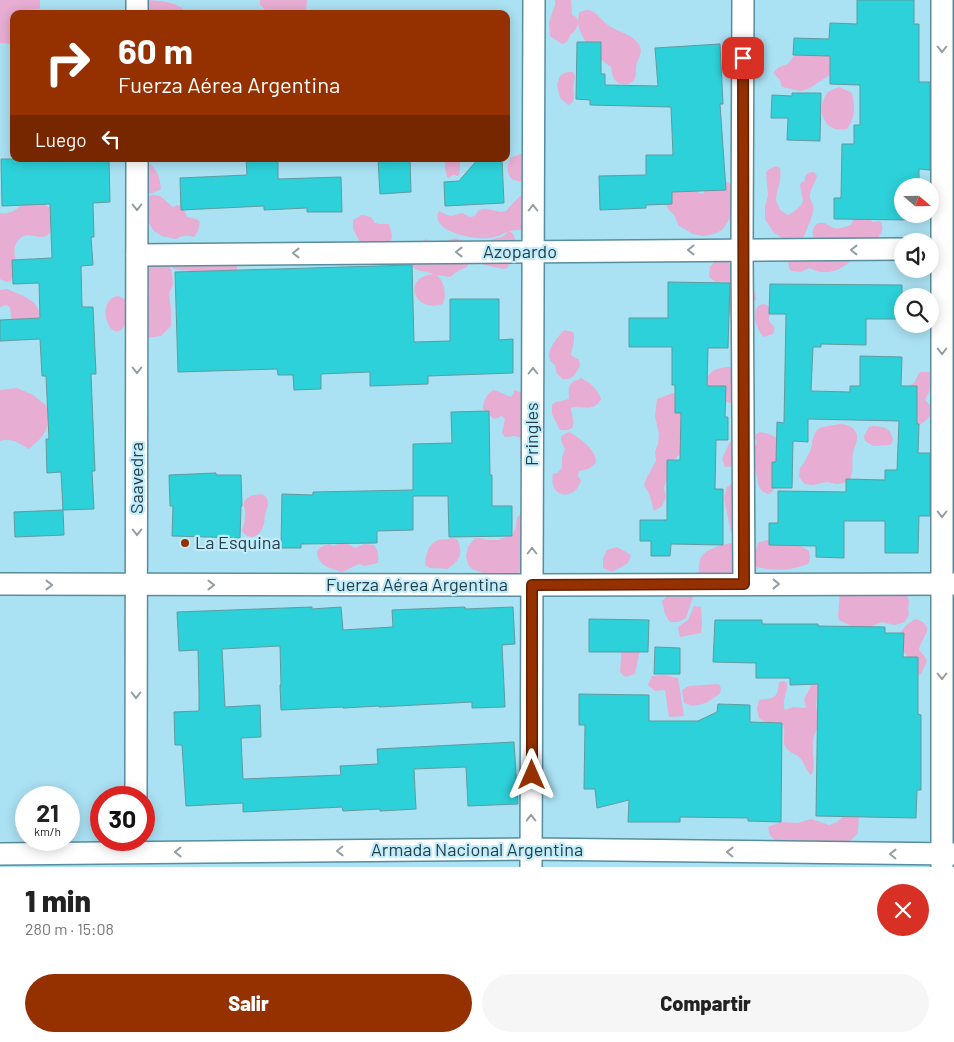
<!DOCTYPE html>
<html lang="es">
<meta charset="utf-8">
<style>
:root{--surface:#fff;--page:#f6f6f6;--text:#222;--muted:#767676;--accent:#953100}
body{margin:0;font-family:Barlow,sans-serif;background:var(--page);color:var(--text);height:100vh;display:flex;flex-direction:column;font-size:19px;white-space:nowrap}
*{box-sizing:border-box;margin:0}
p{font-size:16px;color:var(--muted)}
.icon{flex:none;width:28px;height:28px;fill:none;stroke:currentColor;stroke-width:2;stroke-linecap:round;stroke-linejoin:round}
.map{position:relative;height:867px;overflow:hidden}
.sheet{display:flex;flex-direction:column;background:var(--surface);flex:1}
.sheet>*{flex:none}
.hud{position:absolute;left:10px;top:10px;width:500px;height:152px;border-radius:10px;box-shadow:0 2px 12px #0003;background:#953100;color:#fff;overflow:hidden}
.needle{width:32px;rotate:110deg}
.tools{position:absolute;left:894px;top:178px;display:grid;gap:10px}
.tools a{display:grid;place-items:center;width:45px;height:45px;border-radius:50%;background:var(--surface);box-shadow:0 2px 12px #0003;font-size:25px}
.speed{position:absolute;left:15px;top:786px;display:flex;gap:10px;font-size:25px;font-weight:700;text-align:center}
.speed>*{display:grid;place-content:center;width:65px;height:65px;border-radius:50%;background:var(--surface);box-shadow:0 2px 12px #0003;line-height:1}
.speed small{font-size:12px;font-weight:400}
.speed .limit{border:8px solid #d22;background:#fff;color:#111}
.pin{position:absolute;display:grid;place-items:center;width:42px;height:42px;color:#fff;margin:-21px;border-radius:10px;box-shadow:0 2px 8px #0006}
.me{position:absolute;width:55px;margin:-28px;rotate:0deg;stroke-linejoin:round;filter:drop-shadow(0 0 4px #0008)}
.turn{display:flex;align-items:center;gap:18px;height:105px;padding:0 25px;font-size:22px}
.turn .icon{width:65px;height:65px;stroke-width:2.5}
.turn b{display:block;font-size:35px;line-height:42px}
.then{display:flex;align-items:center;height:48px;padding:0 25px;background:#0003;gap:10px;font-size:19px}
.round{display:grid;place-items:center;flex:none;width:52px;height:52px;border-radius:26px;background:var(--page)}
.head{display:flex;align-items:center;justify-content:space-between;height:85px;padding:0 25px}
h1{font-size:30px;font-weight:800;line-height:38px}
.button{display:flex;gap:10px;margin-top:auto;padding:10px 25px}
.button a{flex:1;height:58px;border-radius:30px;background:var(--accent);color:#fff;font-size:20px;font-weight:800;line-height:58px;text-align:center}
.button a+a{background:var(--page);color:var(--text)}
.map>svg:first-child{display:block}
.green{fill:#e7add2}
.building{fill:#2dd1da;stroke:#619b9f}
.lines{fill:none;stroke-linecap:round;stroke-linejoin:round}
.street-casing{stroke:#588d9e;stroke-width:24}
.street{stroke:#fff;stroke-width:21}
.oneway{stroke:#939ea2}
.route-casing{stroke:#612000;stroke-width:12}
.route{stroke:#953100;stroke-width:9}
.poi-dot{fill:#953100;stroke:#c1ecfb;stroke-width:2}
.labels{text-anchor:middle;stroke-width:4.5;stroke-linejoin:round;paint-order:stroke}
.street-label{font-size:18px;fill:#273e45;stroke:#c1ecfb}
.poi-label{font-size:18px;fill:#273e45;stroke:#c1ecfb;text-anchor:start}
</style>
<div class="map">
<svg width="954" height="867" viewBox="0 0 954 867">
<rect width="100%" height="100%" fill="#aae1f3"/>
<g class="green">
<polygon points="0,0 40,0 40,9 23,10 22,14 14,14 14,44 0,43"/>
<path d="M 136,0 C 154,0 178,0 188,14 L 153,14 L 143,10 Z"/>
<polygon points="260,0 307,0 306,12 299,14 269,14 260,5"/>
<path d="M 555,0 L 571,0 L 572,15 L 576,17 L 578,21 L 579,13 C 591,5 597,15 604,22 C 613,31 629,32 637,42 C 644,51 640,54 637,63 C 635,67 637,73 635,78 C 632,85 621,87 616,81 C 612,78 612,71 611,67 C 596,57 582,42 578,24 L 575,31 L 571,34 L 567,42 L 562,44 L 550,36 L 549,22 L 555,5 Z"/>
<polygon points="799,49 832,54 834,72 810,88 801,91 782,87 780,80 773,73 779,67 788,64"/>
<polygon points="569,72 573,72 575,77 573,86 574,99 572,103 568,105 560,98 557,85 560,76 564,73"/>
<path d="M 839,87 L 852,93 C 855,108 856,116 847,129 C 843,129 838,130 835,129 C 820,123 818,104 828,92 C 831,90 835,89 839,87 Z"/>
<path d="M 523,153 L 527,153 L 525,185 L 522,182 C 520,181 517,181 514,180 C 506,177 507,165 510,158 Z"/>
<path d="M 145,159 C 157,171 159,172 161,189 L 150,194 L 131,172 Z"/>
<polygon points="445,159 460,159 460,172 458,176 453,175 448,178 447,177 445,167"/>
<path d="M 776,166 L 780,168 C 782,181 777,188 776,200 L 780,210 L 788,215 C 794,212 801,207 803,201 L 800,185 L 803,181 L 805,182 C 804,177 806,173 812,172 L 814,172 L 817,176 C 815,182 811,189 810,194 C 809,199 812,201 813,206 C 815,215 804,234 801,243 L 787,241 L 773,232 L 765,219 L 765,207 L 768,195 L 766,173 L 769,169 Z"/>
<polygon points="721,178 732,185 734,192 734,213 722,230 714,234 703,236 693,234 678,225 675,216 668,209 665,200 664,187 693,188 699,193 703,194 705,190"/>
<path d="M 534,193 L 527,231 C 508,227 507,235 490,238 C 477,240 428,232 439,211 L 447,215 L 452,216 L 462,213 L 470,217 L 475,216 L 478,211 L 482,209 L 487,209 L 501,212 L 506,211 L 520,196 Z"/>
<path d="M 152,195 L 160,196 L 173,207 L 177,205 L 183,207 L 187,217 L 196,219 L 200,222 L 198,231 L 194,237 C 188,235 182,235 176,239 L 162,236 L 154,231 L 145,217 L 144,196 Z"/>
<path d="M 25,203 L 44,204 L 53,210 C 54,219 54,236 42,237 C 32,237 25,231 17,242 C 12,248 16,258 15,265 C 15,271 12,276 11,281 L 6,282 L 0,279 L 0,213 C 10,215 17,209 25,203 Z"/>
<path d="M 362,215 L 371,217 L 375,223 L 379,224 L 389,224 C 393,237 394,239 384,249 L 368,248 L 360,242 L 353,229 L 353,220 Z"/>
<path d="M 870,216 L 871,220 L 872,222 L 880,221 C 886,230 880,236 873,242 L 815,240 C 811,234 812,227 818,223 C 828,222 827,226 834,228 C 840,230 846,226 851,225 L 854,218 Z"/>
<polygon points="509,231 513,234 519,248 507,268 503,269 484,265 478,258 480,245 493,239 502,237"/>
<path d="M 456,238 L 461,240 L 466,243 L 469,262 L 467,267 L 458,271 L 450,277 L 437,275 C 444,282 447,293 443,304 C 413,314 402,277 433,274 C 423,270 411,272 409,259 L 422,247 L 423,242 L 426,239 C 436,247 445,241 456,238 Z"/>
<polygon points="236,256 237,266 237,271 219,273 179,270 174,269 170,265"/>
<path d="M 725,258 C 729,262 732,267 736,271 C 750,281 753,279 756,299 L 750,307 L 732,315 L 725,309 L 729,292 L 727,282 L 716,282 L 709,277 L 710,267 L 716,260 Z"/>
<path d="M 852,259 C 844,268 834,273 821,272 C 817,272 813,269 809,268 L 801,272 L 791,271 L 789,268 L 788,260 Z"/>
<polygon points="143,261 168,261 172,273 173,285 169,293 171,309 171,326 161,336 146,338"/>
<path d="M 7,289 C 20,295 36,298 40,314 L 34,328 L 12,325 L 10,307 L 6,305 L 0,307 L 0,290 Z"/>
<path d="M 118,296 L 126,300 C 127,306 129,314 127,320 C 127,323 123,328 121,330 C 107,339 96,299 118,296 Z"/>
<path d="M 762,304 L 767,305 L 770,308 C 770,312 768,317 769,320 C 772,327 777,325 773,334 L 764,337 C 758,332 753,318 756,310 C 757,306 759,306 762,304 Z"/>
<path d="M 564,330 L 573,332 C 576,340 572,347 571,355 L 579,360 L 580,366 L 574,376 L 569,379 L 563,379 L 557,374 L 555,365 C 540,355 557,339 564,330 Z"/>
<path d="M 729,367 L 745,372 L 738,403 C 721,404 714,396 703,385 C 711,370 713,369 729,367 Z"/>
<path d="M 920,372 L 932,372 L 935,380 L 925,400 C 927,403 930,404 931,407 C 934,416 923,424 916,426 L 905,389 L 914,383 L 919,373 Z"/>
<path d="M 581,378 C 590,382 598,390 601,399 C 593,414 581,404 571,408 C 572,420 580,432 560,430 L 552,414 L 552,405 L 556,402 L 569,399 C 569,393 567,385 574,381 C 576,380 579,380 581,378 Z"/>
<path d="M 17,388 L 33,395 L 48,407 C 49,429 47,434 29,449 C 20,444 11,437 0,441 L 0,390 Z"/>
<path d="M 494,390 L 511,397 L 514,393 L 514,390 L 528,395 L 526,462 L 521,460 L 520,455 L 522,440 L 519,437 L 514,436 L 505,437 L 502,433 L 505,419 L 502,416 L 494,419 L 483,409 C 483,401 487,393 494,390 Z"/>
<polygon points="673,393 681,397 688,451 679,455 672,461 664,488 666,497 662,506 654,511 649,493 644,485 647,477 656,461 655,452 658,444 659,434 655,416 657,399"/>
<path d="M 840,424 C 848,424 858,429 857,438 C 857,443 854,448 853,453 C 851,465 855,468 849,481 L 840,484 L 836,484 L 827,482 L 813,485 L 805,484 L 799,477 L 800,468 L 804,463 L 811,449 L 813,438 L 817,430 L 822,427 Z"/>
<path d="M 873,426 C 884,426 892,429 893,441 L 890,445 L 873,446 L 865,441 L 864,436 L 869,427 Z"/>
<path d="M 569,432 C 580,438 597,450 596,463 L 588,469 L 579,471 L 578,476 L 581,480 C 576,501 548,499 553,474 L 557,473 L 562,468 L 562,458 L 565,449 L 561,441 L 561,436 Z"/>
<path d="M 760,432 L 769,434 L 777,438 L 776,484 L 772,492 L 768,494 C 756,490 759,482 756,472 C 755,468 751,465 748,462 L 752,449 L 755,447 L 757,442 L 755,438 L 756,434 Z"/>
<polygon points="737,438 735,466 725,467 722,459 730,442"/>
<polygon points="741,477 738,537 731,532 724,498 727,487"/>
<path d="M 262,494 C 265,496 266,496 267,499 C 269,505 266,510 265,515 C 264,518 265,520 264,523 C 262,535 251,543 242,531 C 244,524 246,517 245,510 C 245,509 244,508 244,506 C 243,496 254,495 262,494 Z"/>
<polygon points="530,509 523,540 520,539 529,549 521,571 514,576 494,577 472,569 469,566 466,557 468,547 474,539 479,538 489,540 498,540 508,536 512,536 516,527 517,517"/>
<path d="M 452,538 L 458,540 C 458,543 460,545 460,548 C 462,558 454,565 447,569 C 439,567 433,570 426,566 C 424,559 428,545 436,541 C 441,538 446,541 452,538 Z"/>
<path d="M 768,540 C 785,541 795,541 809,551 L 810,557 L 809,563 C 794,571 772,571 756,567 L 753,558 L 759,542 Z"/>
<path d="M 346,543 L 355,548 L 364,544 L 374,545 C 378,551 379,556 378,563 L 364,566 L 359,564 L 342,572 C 330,568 317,566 317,551 L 321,547 L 329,544 L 334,546 L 338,544 Z"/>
<path d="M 731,543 L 737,549 L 737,567 L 733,575 L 698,586 C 699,579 698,563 701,557 C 707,548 722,545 731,543 Z"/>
<polygon points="617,547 631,555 628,563 612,572 603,568 603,558 607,550"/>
<polygon points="903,583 909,601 908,610 909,614 905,622 895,625 882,622 865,629 861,629 851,626 839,620 838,616 840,592 848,588 861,595"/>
<polygon points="694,594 686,618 678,622 670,622 665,614 662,601 668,595"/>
<polygon points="694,606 701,607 702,623 701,633 680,637 678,627 688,620"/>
<path d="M 916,619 C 938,627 921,637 919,650 L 925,657 L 927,661 L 921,674 L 913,679 L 904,664 L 907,655 C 904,652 900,649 899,645 C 895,634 907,623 916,619 Z"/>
<polygon points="622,645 640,649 635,674 625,677 620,672"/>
<polygon points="664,675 678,678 684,716 669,717 665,690 655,691 648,685 652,676"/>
<path d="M 783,681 L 787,683 C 788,693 781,701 785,710 L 793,707 L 806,708 L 804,699 L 814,681 L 819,682 C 818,688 815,707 817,711 C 818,715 822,718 824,721 C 821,724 817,727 816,731 C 808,745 818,766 811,775 C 806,770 805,764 800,758 C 796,754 787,752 785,746 C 782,739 787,731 782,723 L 767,723 L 759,718 L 757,709 L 759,700 C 774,698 778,699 779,682 Z"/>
<polygon points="717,684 720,685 721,690 719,694 706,703 692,706 684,703 682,690 689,686"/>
<path d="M 847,813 L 859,815 L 858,830 L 857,834 L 850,841 L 836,845 L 781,843 C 771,838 770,838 768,827 L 781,822 L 798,823 L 811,819 L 829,825 L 837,822 Z"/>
</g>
<g class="building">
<polygon points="857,0 914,0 914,24 919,24 919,82 930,82 930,170 919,169 919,186 902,186 902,214 914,214 914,220 834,219 834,198 841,198 842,144 854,144 854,125 860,125 860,85 830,84 830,56 793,55 794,38 829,39 830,23 857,24"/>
<polygon points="577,42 601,42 601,74 605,74 605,85 658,86 655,48 720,44 723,104 720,104 726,190 672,192 672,204 646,205 646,208 600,210 599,176 646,175 646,155 673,155 671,107 590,105 590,100 576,99"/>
<polygon points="792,93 821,93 820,141 787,140 788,118 771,118 772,95 792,96"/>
<polygon points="1,159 109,159 110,202 93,203 94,237 91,237 93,265 81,266 82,307 93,307 96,374 91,374 95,471 92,471 94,509 63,510 61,472 47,473 46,439 49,439 46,376 42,376 40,339 0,341 0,320 40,318 39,283 13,284 12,260 52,258 50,204 2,206"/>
<polygon points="246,159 278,159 278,179 341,177 342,212 307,212 307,208 264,210 264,206 181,210 180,178 247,175"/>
<polygon points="378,159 410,159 411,192 380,194"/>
<polygon points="478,159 502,159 504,203 445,206 444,182 459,181"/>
<polygon points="412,265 414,342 450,341 450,299 499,299 499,340 513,339 513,373 428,376 428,384 370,386 370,372 321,374 321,389 294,390 293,375 278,375 277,369 178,372 175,272"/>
<polygon points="668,282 730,283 728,348 708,348 707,386 726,386 725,417 728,417 728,440 716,440 715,489 723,489 723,545 671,544 670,556 651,556 651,541 640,541 640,520 667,520 667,460 680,460 681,413 675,413 675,385 672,385 672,347 629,347 629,318 668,318"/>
<polygon points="770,284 902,285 902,319 866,319 866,345 821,344 821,347 813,347 811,391 850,392 850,386 860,386 860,356 902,357 901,386 917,386 917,424 919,424 918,453 930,453 930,516 919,516 918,553 885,553 885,521 844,521 844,558 816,557 816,546 769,545 769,523 778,523 778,491 846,492 846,479 885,480 885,470 897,470 899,421 808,419 808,442 793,441 792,488 772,488 772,462 776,462 777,422 784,423 786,314 769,314"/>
<polygon points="489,411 490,475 492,475 492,506 512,506 512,536 449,537 448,496 413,496 413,530 377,531 377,543 301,544 301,548 281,548 282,494 313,495 313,492 413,490 413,444 452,443 451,412"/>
<polygon points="216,473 216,475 241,475 242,506 241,506 240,538 172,536 173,506 170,506 169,475"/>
<polygon points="63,510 64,535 15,537 14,512"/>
<polygon points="312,607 312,609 341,607 343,630 393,627 392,610 465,607 465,609 513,607 515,644 502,645 505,707 472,708 472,702 379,707 379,706 343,708 343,707 281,710 280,685 281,685 280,646 222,649 225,707 260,705 261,737 241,738 243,779 341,775 340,766 378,764 377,749 514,742 518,804 468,806 466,767 414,769 416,809 380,811 380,809 343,811 342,807 243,812 243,803 186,806 182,745 175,745 174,712 199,711 199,692 198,650 179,651 177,612"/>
<polygon points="589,619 649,620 648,652 589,652"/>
<polygon points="715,620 762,620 762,624 818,624 818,626 885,627 885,633 904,633 903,657 918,657 918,714 921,715 921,790 917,790 916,818 816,816 818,684 790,685 790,678 756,678 756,663 713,662"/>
<polygon points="655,647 680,648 680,674 654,674"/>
<polygon points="579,694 649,695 649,721 698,721 717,712 718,704 750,705 750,722 782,723 781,822 748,821 748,818 680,817 680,822 628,822 629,800 597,808 595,789 584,789 585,725 579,725"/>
</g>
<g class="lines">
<g class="street-casing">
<g id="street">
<polyline points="743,0 742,250 744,584"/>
<polyline points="942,0 942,867"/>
<polyline points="137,14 137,0"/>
<polyline points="137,255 902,249"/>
<polyline points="0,584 532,585 954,584"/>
<polyline points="136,798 137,159"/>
<polyline points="0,854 531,849 954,854"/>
<polyline points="531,867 534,0"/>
</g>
</g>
<use href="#street" class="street"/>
</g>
<defs><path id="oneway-chevron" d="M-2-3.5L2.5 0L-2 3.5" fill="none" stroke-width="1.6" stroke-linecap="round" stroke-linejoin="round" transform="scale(1.25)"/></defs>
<g class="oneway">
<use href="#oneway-chevron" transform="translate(942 49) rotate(90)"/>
<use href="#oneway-chevron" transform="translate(137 207) rotate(90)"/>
<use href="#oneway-chevron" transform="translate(533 208) rotate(-90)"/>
<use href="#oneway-chevron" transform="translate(691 250) rotate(180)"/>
<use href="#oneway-chevron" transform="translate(854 250) rotate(180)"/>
<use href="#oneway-chevron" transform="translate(459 252) rotate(180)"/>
<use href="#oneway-chevron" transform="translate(296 253) rotate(180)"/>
<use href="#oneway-chevron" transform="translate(942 351) rotate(90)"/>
<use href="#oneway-chevron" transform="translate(137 370) rotate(90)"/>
<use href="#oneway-chevron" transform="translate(533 371) rotate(-90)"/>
<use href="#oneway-chevron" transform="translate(942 514) rotate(90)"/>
<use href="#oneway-chevron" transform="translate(137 532) rotate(90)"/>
<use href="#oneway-chevron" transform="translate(532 551) rotate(-90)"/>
<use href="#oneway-chevron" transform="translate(776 584)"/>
<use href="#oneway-chevron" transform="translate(49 585)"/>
<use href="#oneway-chevron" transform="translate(211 585)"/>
<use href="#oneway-chevron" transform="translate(942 676) rotate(90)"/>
<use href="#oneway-chevron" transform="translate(136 695) rotate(90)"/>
<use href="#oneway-chevron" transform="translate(531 818) rotate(-90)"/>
<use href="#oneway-chevron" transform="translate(340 851) rotate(179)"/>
<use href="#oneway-chevron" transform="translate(178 852) rotate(179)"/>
<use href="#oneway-chevron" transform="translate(730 852) rotate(-179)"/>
<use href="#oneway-chevron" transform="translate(893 854) rotate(-179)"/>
</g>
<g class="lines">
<g class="route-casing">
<polyline id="route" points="532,775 532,585 744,584 743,58"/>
</g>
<use href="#route" class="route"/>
</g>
<circle class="poi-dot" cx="185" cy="543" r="5"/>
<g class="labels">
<g class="street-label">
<text x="520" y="258">Azopardo</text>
<text transform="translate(532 434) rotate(-90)" y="6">Pringles</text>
<text transform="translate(137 478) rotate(-90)" y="6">Saavedra</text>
<text x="417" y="591">Fuerza Aérea Argentina</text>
<text x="477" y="856">Armada Nacional Argentina</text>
</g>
<g class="poi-label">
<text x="195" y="549">La Esquina</text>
</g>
</g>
</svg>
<div class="tools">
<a><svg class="needle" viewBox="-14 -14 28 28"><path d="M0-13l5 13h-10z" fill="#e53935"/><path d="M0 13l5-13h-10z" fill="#767676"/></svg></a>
<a><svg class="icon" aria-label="sound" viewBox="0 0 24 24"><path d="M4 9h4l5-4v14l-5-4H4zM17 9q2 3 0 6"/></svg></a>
<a><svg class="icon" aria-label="search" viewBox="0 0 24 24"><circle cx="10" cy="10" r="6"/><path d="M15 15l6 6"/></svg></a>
</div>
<div class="speed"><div>21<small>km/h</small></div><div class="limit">30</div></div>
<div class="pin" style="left:743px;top:58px;background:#d93025"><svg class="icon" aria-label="arrive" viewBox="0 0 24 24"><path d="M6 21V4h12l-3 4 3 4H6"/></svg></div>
<svg class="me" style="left:532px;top:775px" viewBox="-20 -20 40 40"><path d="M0-17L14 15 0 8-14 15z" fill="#953100" stroke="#fff" stroke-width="4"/></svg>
<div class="hud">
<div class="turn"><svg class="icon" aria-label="right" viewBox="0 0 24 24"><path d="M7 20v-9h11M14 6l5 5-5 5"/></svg><div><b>60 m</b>Fuerza Aérea Argentina</div></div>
<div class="then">Luego<svg class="icon" aria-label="left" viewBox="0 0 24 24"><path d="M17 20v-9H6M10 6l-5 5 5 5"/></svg></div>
</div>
</div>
<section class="sheet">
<div class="head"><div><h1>1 min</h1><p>280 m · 15:08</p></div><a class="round" style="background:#d93025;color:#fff"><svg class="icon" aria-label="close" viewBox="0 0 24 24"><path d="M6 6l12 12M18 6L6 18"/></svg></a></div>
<div class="button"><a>Salir</a><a>Compartir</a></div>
</section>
